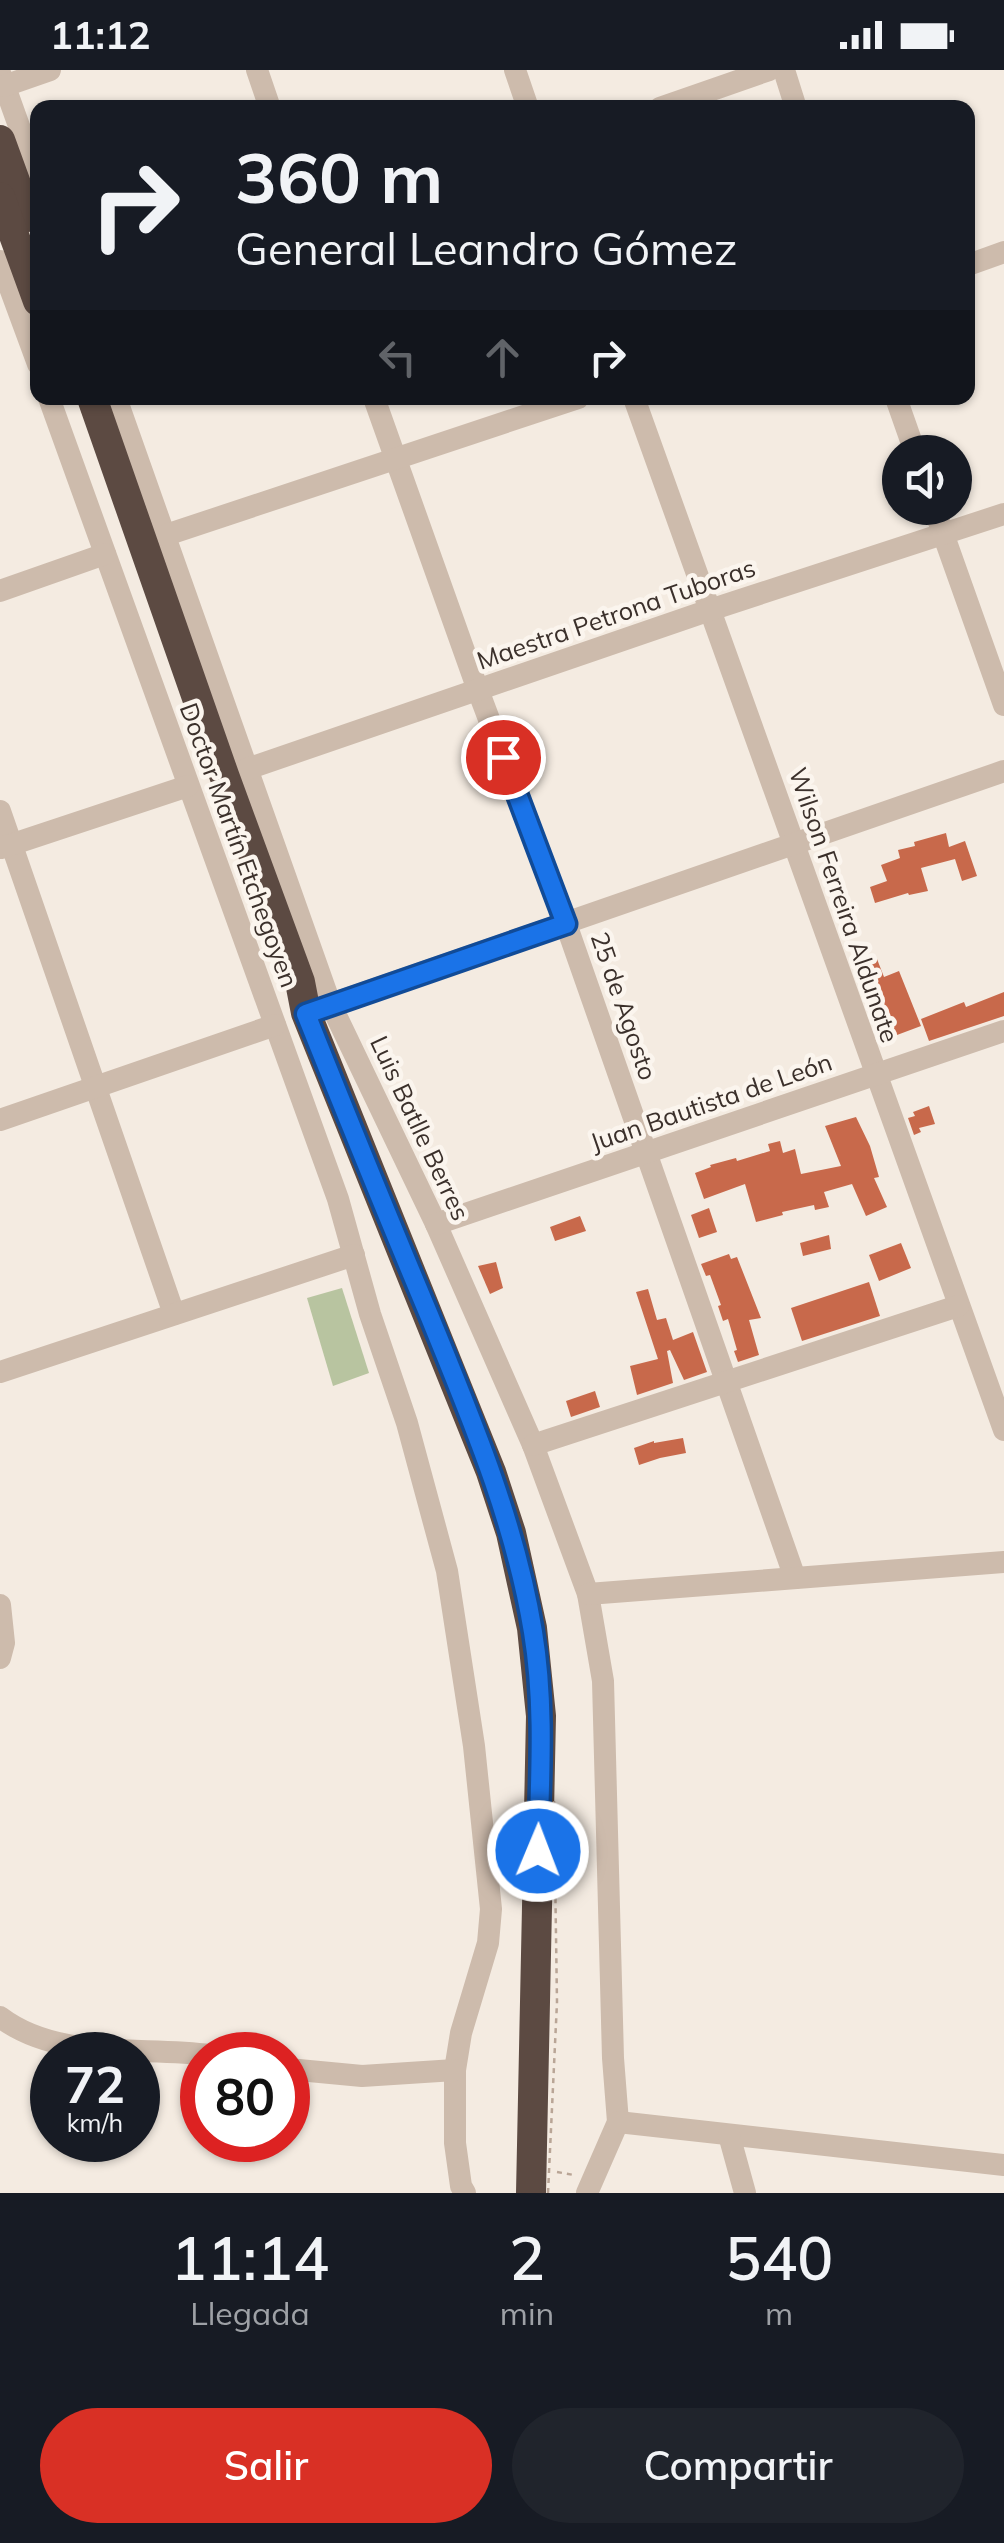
<!DOCTYPE html>
<html lang="es">
<meta charset="utf-8">
<style>
:root{--surface:#171b24;--page:#20242c;--text:#f1f3f6;--muted:#9ea1a6;--accent:#d93025}
body{margin:0;font-family:Mulish,sans-serif;background:var(--page);color:var(--text);height:100vh;display:flex;flex-direction:column;font-size:38px;white-space:nowrap}
*{box-sizing:border-box;margin:0}
p{font-size:32px;color:var(--muted)}
.icon{flex:none;width:55px;height:55px;fill:none;stroke:currentColor;stroke-width:2;stroke-linecap:round;stroke-linejoin:round}
.map{position:relative;height:2123px;overflow:hidden}
.sheet{display:flex;flex-direction:column;background:var(--surface);flex:1}
.sheet>*{flex:none}
.hud{position:absolute;left:30px;top:30px;width:945px;height:305px;border-radius:20px;box-shadow:0 2px 8px #0004;background:#171b24;color:var(--text);overflow:hidden}
.controls{position:absolute;left:882px;top:365px;display:grid;gap:20px}
.controls a{display:grid;place-items:center;width:90px;height:90px;border-radius:50%;background:var(--surface);box-shadow:0 2px 8px #0004;font-size:50px}
.speed{position:absolute;left:30px;top:1962px;display:flex;gap:20px;font-size:50px;font-weight:700;text-align:center}
.speed>*{display:grid;place-content:center;width:130px;height:130px;border-radius:50%;background:var(--surface);box-shadow:0 2px 8px #0004;line-height:1}
.speed small{font-size:25px;font-weight:400}
.speed .limit{border:15px solid #d22;background:#fff;color:#111}
.pin{position:absolute;display:grid;place-items:center;width:85px;height:85px;color:#fff;margin:-42px;border:5px solid #fff;border-radius:50%;box-shadow:0 2px 10px #0007}
.me{position:absolute;width:110px;margin:-55px;rotate:1deg;stroke-linejoin:round;filter:drop-shadow(0 0 8px #0008)}
.turn{display:flex;align-items:center;gap:35px;height:210px;padding:0 40px;font-size:45px}
.turn .icon{width:130px;height:130px;stroke-width:2.5}
.turn b{display:block;font-size:70px;line-height:85px}
.lanes{display:flex;align-items:center;height:95px;padding:0 40px;background:#0003;justify-content:center;gap:50px;direction:ltr}
.lanes .off{opacity:.35}
.eta{display:flex;justify-content:space-evenly;align-items:center;height:170px;text-align:center}
.eta b{font-size:60px;font-weight:600;line-height:70px}
.action{display:flex;gap:20px;margin-top:auto;padding:20px 40px}
.action a{flex:1;height:115px;border-radius:60px;background:var(--accent);color:#fff;font-size:40px;font-weight:600;line-height:115px;text-align:center}
.action a+a{background:var(--page);color:var(--text)}
.status{display:flex;justify-content:space-between;align-items:center;height:70px;padding:0 50px;background:var(--surface);direction:ltr}
.status svg{height:28px;fill:currentColor}
.map>svg:first-child{display:block}
.green{fill:#b8c4a0}
.building{fill:#c8694b}
.lines{fill:none;stroke-linecap:round;stroke-linejoin:round}
.path{stroke:#b9a596;stroke-width:2.5;stroke-dasharray:5 5;stroke-linecap:butt}
.minor{stroke:#cdbbac;stroke-width:22}
.highway{stroke:#5c4a42;stroke-width:30}
.path-bridge{stroke:#b9a596;stroke-width:2.5;stroke-dasharray:5 5;stroke-linecap:butt}
.route-casing{stroke:#114b97;stroke-width:25}
.route{stroke:#1a73e8;stroke-width:18}
.labels{text-anchor:middle;stroke-width:9;stroke-linejoin:round;paint-order:stroke}
.street-label{font-size:25px;fill:#3b302b;stroke:#fbf5ee}
</style>
<div class="status"><b>11:12</b><svg viewBox="0 0 49 12"><path d="M0 12V9h3v3zM5 12V6h3v6zM10 12V3h3v9zM15 12V0h3v12zM26 1h20v11H26zM47 4h2v5h-2z"/></svg></div>
<div class="map">
<svg width="1004" height="2123" viewBox="0 0 1004 2123">
<rect width="100%" height="100%" fill="#f4ebe1"/>
<polygon class="green" points="342,1218 369,1303 333,1316 307,1228"/>
<g class="building">
<polygon points="946,763 949,777 965,771 977,806 962,811 955,789 921,798 928,821 909,825 908,823 875,833 870,817 887,811 881,795 900,788 898,780 915,776 914,772"/>
<polygon points="877,889 884,907 899,901 921,956 881,971 854,898"/>
<polygon points="1004,922 1004,946 929,971 921,949 964,932 966,937"/>
<polygon points="929,1036 935,1054 919,1058 921,1062 914,1065 908,1048 915,1046 913,1042"/>
<polygon points="856,1047 870,1076 879,1107 874,1108 887,1137 866,1146 852,1114 824,1122 829,1137 815,1140 814,1135 782,1142 783,1145 756,1152 745,1114 704,1129 695,1103 711,1097 710,1095 736,1088 737,1091 770,1081 768,1074 780,1071 783,1083 795,1079 801,1104 841,1096 825,1056"/>
<polygon points="709,1138 717,1162 699,1168 691,1145"/>
<polygon points="580,1146 586,1161 555,1171 550,1157"/>
<polygon points="829,1165 831,1179 803,1186 800,1173"/>
<polygon points="901,1173 911,1198 879,1211 869,1185"/>
<polygon points="729,1184 731,1189 737,1187 761,1248 749,1250 759,1285 738,1292 734,1281 737,1280 728,1249 723,1251 718,1236 721,1235 710,1205 706,1206 701,1194"/>
<polygon points="496,1192 503,1218 490,1224 478,1196"/>
<polygon points="869,1212 880,1246 802,1271 791,1238"/>
<polygon points="648,1219 657,1250 666,1248 673,1270 693,1262 707,1302 684,1310 670,1280 667,1281 673,1313 637,1325 630,1296 658,1289 636,1222"/>
<polygon points="595,1321 600,1337 571,1347 566,1331"/>
<polygon points="683,1368 686,1383 660,1388 639,1395 634,1378 654,1371 654,1373"/>
</g>
<g class="lines">
<polyline class="path" points="557,2102 574,2105"/>
<g class="minor">
<polyline points="257,0 270,38"/>
<polyline points="515,0 528,38"/>
<polyline points="784,0 796,38"/>
<polyline points="0,3 38,109"/>
<polyline points="4,16 50,0"/>
<polyline points="660,38 769,0"/>
<polyline points="0,191 38,294"/>
<polyline points="968,195 1004,182"/>
<polyline points="49,328 338,1129 370,1244 407,1353 447,1501 474,1676 491,1839 488,1873 461,1963 455,2000 455,2073 461,2116 465,2123"/>
<polyline points="116,328 330,933 436,1154 533,1375 588,1524 603,1611 613,1988 618,2052 587,2123"/>
<polyline points="374,328 478,620 566,854 795,1508"/>
<polyline points="634,328 1004,1360"/>
<polyline points="896,328 915,382"/>
<polyline points="934,438 1004,635"/>
<polyline points="166,465 578,328"/>
<polyline points="0,521 105,484"/>
<polyline points="247,699 710,540 1004,444"/>
<polyline points="0,741 174,1244"/>
<polyline points="1,778 188,716"/>
<polyline points="317,939 1004,701"/>
<polyline points="0,1050 275,955"/>
<polyline points="436,1154 1004,961"/>
<polyline points="0,1302 354,1185"/>
<polyline points="533,1375 958,1236"/>
<polyline points="588,1524 1004,1492"/>
<polyline points="0,1535 4,1573 0,1588"/>
<path d="M 0,1947 C 58,1991 141,1976 210,1985"/>
<polyline points="288,1999 362,2006 455,2000"/>
<polyline points="618,2052 1004,2095"/>
<polyline points="729,2065 745,2123"/>
</g>
<g class="highway">
<polyline points="0,70 28,147"/>
<polyline points="0,127 38,231"/>
<polyline points="92,328 224,705 300,912 306,943 491,1402 511,1463 532,1558 541,1646 531,2123"/>
</g>
<polyline class="path-bridge" points="548,2123 557,1932 554,1731"/>
</g>
<g class="lines">
<g class="route-casing">
<path id="route" d="M 503,687 L 566,854 L 306,944 C 346,1044 387,1145 429,1245 C 471,1348 515,1451 533,1562 C 545,1634 540,1708 538,1781"/>
</g>
<use href="#route" class="route"/>
</g>
<g class="labels">
<g class="street-label">
<text transform="translate(616 544) rotate(-19)" y="9">Maestra Petrona Tuboras</text>
<text transform="translate(239 775) rotate(70)" y="9">Doctor Martín Etchegoyen</text>
<text transform="translate(844 835) rotate(71)" y="9">Wilson Ferreira Aldunate</text>
<text transform="translate(624 936) rotate(71)" y="9">25 de Agosto</text>
<text transform="translate(711 1032) rotate(-19)" y="9">Juan Bautista de León</text>
<text transform="translate(420 1058) rotate(65)" y="9">Luis Batlle Berres</text>
</g>
</g>
</svg>
<div class="controls">
<a><svg class="icon" aria-label="sound" viewBox="0 0 24 24"><path d="M4 9h4l5-4v14l-5-4H4zM17 9q2 3 0 6"/></svg></a>
</div>
<div class="speed"><div>72<small>km/h</small></div><div class="limit">80</div></div>
<div class="pin" style="left:503px;top:687px;background:#d93025"><svg class="icon" aria-label="arrive" viewBox="0 0 24 24"><path d="M6 21V4h12l-3 4 3 4H6"/></svg></div>
<svg class="me" style="left:538px;top:1781px" viewBox="-20 -20 40 40"><circle r="17" fill="#1a73e8" stroke="#fff" stroke-width="3"/><path d="M0-11L8 9 0 5-8 9z" fill="#fff"/></svg>
<div class="hud">
<div class="turn"><svg class="icon" aria-label="right" viewBox="0 0 24 24"><path d="M7 20v-9h11M14 6l5 5-5 5"/></svg><div><b>360 m</b>General Leandro Gómez</div></div>
<div class="lanes"><svg class="icon off" aria-label="left" viewBox="0 0 24 24"><path d="M17 20v-9H6M10 6l-5 5 5 5"/></svg><svg class="icon off" aria-label="ahead" viewBox="0 0 24 24"><path d="M12 20V5M6 11l6-6 6 6"/></svg><svg class="icon" aria-label="right" viewBox="0 0 24 24"><path d="M7 20v-9h11M14 6l5 5-5 5"/></svg></div>
</div>
</div>
<section class="sheet">
<div class="eta">
<div><b>11:14</b><p>Llegada</p></div>
<div><b>2</b><p>min</p></div>
<div><b>540</b><p>m</p></div>
</div>
<div class="action"><a>Salir</a><a>Compartir</a></div>
</section>
